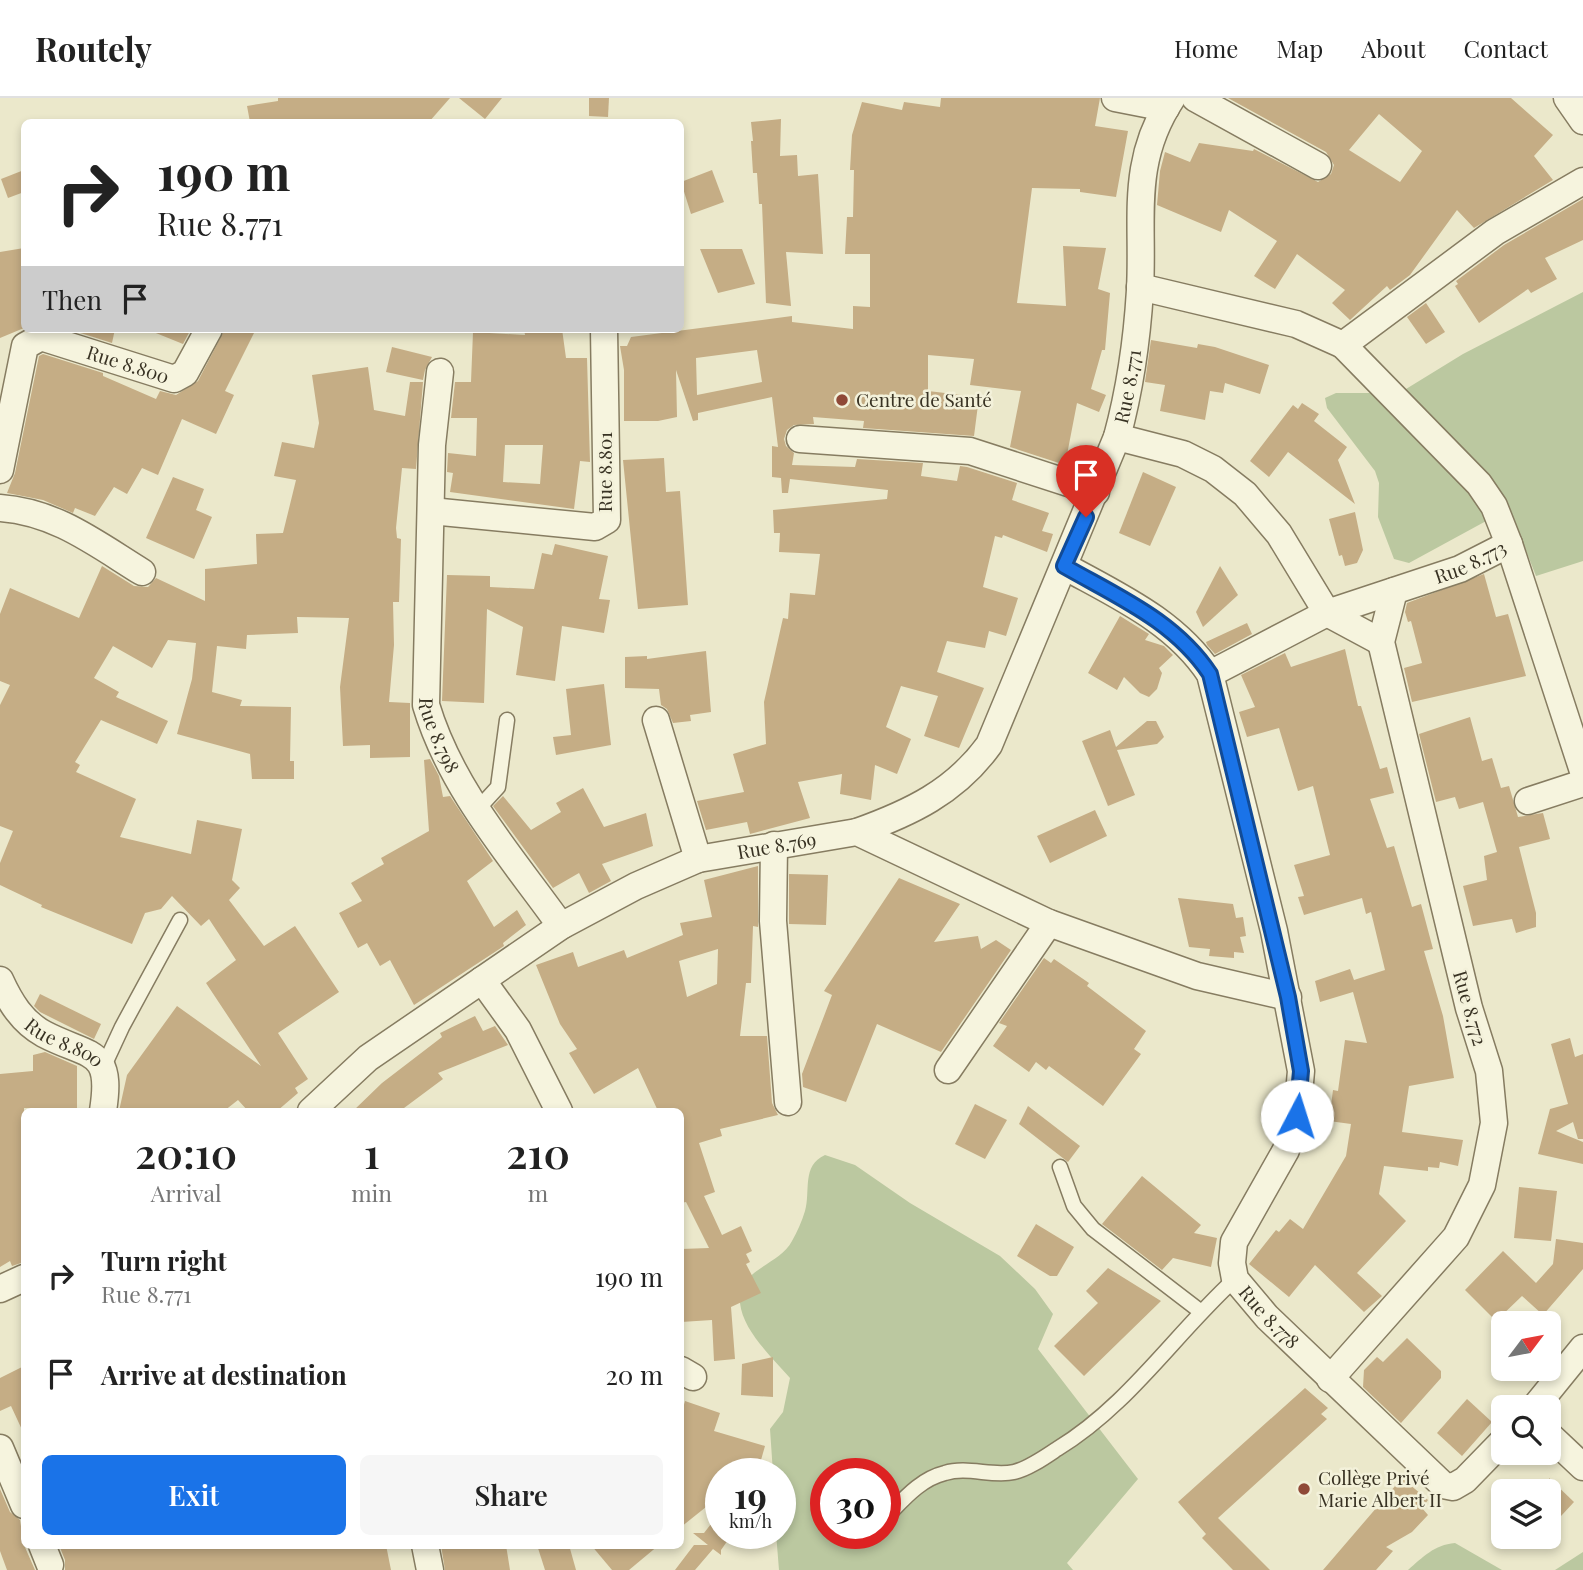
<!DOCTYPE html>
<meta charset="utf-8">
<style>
:root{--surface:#fff;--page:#f6f6f6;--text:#222;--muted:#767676;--line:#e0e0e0;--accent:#1a73e8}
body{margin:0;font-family:"Playfair Display",serif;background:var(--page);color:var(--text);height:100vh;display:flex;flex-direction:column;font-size:26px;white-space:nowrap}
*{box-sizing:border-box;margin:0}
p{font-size:23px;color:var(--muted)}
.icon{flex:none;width:38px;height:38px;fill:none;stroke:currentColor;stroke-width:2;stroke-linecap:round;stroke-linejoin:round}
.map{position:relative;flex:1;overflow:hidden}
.details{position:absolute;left:21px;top:1010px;width:663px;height:441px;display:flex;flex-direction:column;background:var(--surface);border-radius:10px;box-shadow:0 4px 10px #0003}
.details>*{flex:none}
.banner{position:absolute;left:21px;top:21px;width:663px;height:214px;border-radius:10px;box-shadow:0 4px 10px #0003;background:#fff;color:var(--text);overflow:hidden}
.needle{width:46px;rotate:58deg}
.fabs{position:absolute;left:1491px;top:1213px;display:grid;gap:14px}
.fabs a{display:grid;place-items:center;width:70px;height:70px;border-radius:10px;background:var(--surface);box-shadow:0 4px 10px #0003;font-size:35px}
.speed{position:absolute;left:705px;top:1360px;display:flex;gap:14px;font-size:35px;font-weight:700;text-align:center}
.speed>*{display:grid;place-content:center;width:91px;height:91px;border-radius:50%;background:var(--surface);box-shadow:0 4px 10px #0003;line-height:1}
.speed small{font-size:18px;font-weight:400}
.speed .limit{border:10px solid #d22;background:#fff;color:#111}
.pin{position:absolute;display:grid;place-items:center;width:60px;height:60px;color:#fff;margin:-72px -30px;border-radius:50% 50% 50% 0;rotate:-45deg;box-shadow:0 0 7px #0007}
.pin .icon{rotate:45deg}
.me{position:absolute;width:77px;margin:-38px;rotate:5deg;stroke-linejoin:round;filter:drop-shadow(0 0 5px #0008)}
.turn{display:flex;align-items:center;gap:24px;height:147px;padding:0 21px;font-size:32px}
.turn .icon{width:91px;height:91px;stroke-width:2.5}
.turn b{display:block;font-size:49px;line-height:60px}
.then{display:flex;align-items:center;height:66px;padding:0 21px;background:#0003;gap:14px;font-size:26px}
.eta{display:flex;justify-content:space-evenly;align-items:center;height:119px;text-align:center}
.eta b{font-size:42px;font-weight:600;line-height:49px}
.cta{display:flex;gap:14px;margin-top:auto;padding:14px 21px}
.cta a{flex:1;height:80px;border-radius:10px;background:var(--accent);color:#fff;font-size:28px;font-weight:600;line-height:80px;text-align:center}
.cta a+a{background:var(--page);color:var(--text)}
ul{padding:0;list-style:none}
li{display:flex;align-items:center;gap:21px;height:98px;padding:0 21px}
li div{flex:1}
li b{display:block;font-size:26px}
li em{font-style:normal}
header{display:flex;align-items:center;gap:42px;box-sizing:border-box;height:98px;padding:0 35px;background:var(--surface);border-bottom:2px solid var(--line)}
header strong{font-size:33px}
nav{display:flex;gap:38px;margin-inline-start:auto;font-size:24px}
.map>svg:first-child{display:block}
.green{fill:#bbc8a0;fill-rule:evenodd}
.building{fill:#c5ad85;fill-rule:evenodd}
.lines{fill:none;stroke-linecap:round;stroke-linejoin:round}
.service-casing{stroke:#867c61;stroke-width:17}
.minor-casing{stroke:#867c61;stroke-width:29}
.service{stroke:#f6f4de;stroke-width:14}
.minor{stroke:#f6f4de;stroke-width:26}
.route-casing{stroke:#114b97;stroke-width:18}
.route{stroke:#1a73e8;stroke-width:12}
.poi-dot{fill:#8f4937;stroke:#f3f1da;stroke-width:2.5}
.labels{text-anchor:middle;stroke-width:5;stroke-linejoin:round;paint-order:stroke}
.street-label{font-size:19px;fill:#383223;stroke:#f3f1da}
.poi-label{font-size:19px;fill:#383223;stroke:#f3f1da;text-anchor:start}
</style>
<header>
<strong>Routely</strong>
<nav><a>Home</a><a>Map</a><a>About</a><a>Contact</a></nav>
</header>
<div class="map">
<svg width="1583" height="1472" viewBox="0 0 1583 1472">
<rect width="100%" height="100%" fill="#ebe8cb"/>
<g class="green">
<polygon points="1583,194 1583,463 1536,478 1525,450 1499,416 1409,465 1394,461 1378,419 1379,385 1375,373 1327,310 1325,300 1336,295 1387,295 1406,291 1463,256"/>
<path d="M 825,1057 L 855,1067 L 910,1105 L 1000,1158 L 1035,1191 L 1053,1216 L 1038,1251 L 1138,1381 L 1067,1465 L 1073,1472 L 779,1472 L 776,1435 L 780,1435 L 780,1376 L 773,1375 L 770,1331 L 783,1314 L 790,1280 C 772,1259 743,1233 740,1205 C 737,1171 779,1168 792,1143 C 797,1134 802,1123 805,1113 C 811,1093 801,1068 825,1057 ZM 826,1376 L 886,1376 L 886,1435 L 826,1435 Z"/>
<path d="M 1455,1445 L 1502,1472 L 1408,1472 C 1423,1459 1434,1447 1455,1445 Z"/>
<polygon points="1583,1454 1583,1472 1555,1472"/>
</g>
<g class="building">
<polygon points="278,0 450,0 429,24 250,24 247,8 278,3"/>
<polygon points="459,0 502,0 485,21"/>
<polygon points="589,0 609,0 608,19 589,18"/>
<path d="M 941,0 L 1100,0 L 1095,28 L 1128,33 L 1116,99 L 1080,94 L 1080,91 L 1032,90 L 1017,205 L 1066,208 L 1063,148 L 1106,150 L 1098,191 L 1110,195 L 1105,252 L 1102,252 L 1091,291 L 1106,297 L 1099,314 L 1077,305 L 1065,367 L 1010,349 L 1021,293 L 970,287 L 974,261 L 928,257 L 928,293 L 979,299 L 974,338 L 863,330 L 864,323 L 813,319 L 814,326 L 794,327 L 787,332 L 784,341 L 786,348 L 794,355 L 792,367 L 855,369 L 857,361 L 923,365 L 921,378 L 957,383 L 960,368 L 967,369 L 1017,385 L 1012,402 L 1049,415 L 1042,433 L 1053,436 L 1047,454 L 1003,437 L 1002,440 L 995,438 L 983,489 L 1018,500 L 1006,538 L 989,533 L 985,550 L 947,543 L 937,574 L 984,590 L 959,650 L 924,638 L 938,598 L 901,588 L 886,629 L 911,641 L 897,676 L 875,667 L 871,702 L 840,696 L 842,676 L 798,684 L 810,720 L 750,736 L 747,724 L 706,732 L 697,703 L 744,694 L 733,656 L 766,646 L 764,604 L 783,520 L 788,521 L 790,495 L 815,497 L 820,456 L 779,454 L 780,435 L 774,435 L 773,412 L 887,401 L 888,392 L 790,381 L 788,395 L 782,395 L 781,380 L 772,379 L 772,348 L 778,349 L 772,299 L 698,315 L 698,322 L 693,323 L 676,272 L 677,319 L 658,323 L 624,323 L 624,272 L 620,248 L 627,248 L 631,239 L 792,218 L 792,224 L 853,231 L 853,208 L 870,209 L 870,156 L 845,156 L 847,119 L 853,119 L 854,72 L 850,72 L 852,37 L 862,4 L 902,12 L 904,4 L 940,9 ZM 757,252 L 762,284 L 697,297 L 696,260 Z"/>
<path d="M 1228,0 L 1511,0 L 1553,37 L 1534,58 L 1553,82 L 1474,130 L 1457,112 L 1410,177 L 1390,192 L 1387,188 L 1350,222 L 1332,205 L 1345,192 L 1297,156 L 1275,191 L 1254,178 L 1277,143 L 1229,112 L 1221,134 L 1157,107 L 1160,73 L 1165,54 L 1190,64 L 1199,45 L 1253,53 L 1254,51 L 1318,84 L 1331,76 L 1334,67 L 1326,54 ZM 1379,16 L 1422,53 L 1400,84 L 1349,52 Z"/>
<polygon points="781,21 780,58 797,57 798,78 818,76 823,156 786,154 791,208 766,205 762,106 759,106 757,75 753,75 751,43 753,43 751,24"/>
<polygon points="24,72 24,94 8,100 1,81"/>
<polygon points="712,72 724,104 691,116 681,84"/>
<polygon points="1583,101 1583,142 1545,160 1557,181 1531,195 1528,191 1479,225 1455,188 1458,186 1456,183 1504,147"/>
<polygon points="24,150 24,230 0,240 0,154"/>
<polygon points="700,151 742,151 755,186 718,195"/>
<polygon points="1426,205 1445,234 1426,246 1407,219"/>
<polygon points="68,231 115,231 112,245"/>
<polygon points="146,231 191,231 183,246"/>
<polygon points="225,231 256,231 225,293 234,297 216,336 182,321 158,377 142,370 127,396 114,389 95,418 75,410 73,415 43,402 7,395 15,375 39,258 43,256 103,275 103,278 156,301 160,293 176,297 198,283"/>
<path d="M 524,231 L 562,231 L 566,260 L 587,260 L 590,364 L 580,363 L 574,411 L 450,394 L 453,375 L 447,374 L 448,355 L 476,358 L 477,320 L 451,320 L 455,284 L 471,284 L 473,234 L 525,237 ZM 505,347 L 543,347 L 540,386 L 503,384 Z"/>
<polygon points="1151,242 1197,250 1198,246 1215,249 1269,267 1260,296 1225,285 1223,295 1210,293 1205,322 1160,313 1165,287 1145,284"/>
<polygon points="392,249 432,259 425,272 423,282 386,274"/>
<polygon points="368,269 374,312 405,318 410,284 423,284 416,371 402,370 396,430 397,440 401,441 399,504 393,504 394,547 389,604 410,605 410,659 370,660 370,647 343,648 340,589 349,520 297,519 298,535 247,537 246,551 217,548 212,594 242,602 240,608 291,609 290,663 294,663 294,681 252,681 250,656 177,636 192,581 196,545 168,542 152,570 113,548 94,580 119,594 116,599 168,623 157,646 101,622 75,664 80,667 76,674 136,701 120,739 191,756 197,722 242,731 232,782 240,790 229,802 264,848 295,828 339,894 278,935 308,981 295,990 298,995 277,1013 248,1013 238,1002 224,1013 119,1013 127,977 177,908 261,968 206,885 236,862 209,821 201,828 172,798 161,811 145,815 132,846 41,809 42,807 0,787 0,765 13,733 0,728 0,607 10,587 0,583 0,516 10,490 79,520 102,468 134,488 148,489 156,480 205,503 205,471 257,466 256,436 283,435 296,382 274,378 282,344 314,350 319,325 312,277"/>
<polygon points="1302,305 1319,316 1314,323 1347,349 1338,362 1355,406 1288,354 1269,379 1250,363 1293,307 1298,311"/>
<polygon points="664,360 666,394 680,393 688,507 638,511 623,362"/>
<polygon points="1143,374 1176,389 1150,448 1119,435"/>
<polygon points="173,379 204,391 196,412 212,419 194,461 146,440"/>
<polygon points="1355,414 1363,452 1357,465 1345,468 1342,457 1339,458 1329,421"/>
<polygon points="555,446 608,458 599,501 610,502 604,535 562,528 555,583 516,577 523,529 487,511 484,605 442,603 447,477 490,478 490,489 534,491 542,455 552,457"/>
<polygon points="1220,468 1238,497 1203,529 1196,514"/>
<polygon points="1484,476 1496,519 1508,516 1526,578 1412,604 1404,570 1422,565 1411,523 1408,524 1405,514 1407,505"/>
<polygon points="1120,518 1149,536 1145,542 1164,548 1173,557 1159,570 1162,575 1157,591 1149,599 1140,595 1124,579 1117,592 1088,575"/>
<polygon points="1247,525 1252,536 1215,556 1207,547 1206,544"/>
<polygon points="1345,551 1358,608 1361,608 1380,671 1387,669 1394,695 1370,701 1387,750 1394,748 1412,809 1421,806 1433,851 1424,853 1443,918 1454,980 1409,988 1402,1034 1463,1042 1458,1068 1440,1064 1439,1070 1428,1069 1428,1073 1384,1068 1379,1096 1406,1123 1357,1175 1382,1198 1364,1214 1315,1167 1289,1199 1249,1166 1276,1132 1279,1134 1290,1121 1303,1131 1346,1058 1351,1026 1329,1023 1333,992 1338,993 1345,942 1367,945 1353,894 1320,904 1315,883 1350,871 1354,882 1385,872 1371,814 1366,816 1362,800 1304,817 1298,799 1304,798 1294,767 1330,757 1313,688 1298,693 1279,630 1247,639 1239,614 1255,609 1241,577 1285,555 1291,569"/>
<polygon points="706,553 711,614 690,617 691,623 673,625 667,611 661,607 659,591 625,590 625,559 647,558 647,561"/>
<polygon points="604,586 611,647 556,657 553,639 571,637 566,591"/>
<polygon points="1470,619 1482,663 1492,660 1501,690 1509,688 1518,719 1543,715 1550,741 1519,749 1536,815 1536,829 1516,835 1512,821 1473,828 1463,788 1487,782 1484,758 1497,754 1483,704 1459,711 1455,699 1436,704 1419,636"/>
<polygon points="1147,623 1156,623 1164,639 1157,646 1117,652 1135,697 1108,708 1082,643 1110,632 1116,649"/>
<polygon points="430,661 439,678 443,699 450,698 493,763 467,783 494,829 517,812 526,827 503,845 504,848 414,907 390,862 380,868 367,845 358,850 339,815 362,803 351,785 384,766 381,760 429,733 424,662"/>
<polygon points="583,690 604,729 646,715 653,748 602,766 611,783 589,795 579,775 553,790 493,708 503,698 531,732 561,714 556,705"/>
<polygon points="1095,712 1107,738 1050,765 1037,738"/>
<path d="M 758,768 L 758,829 L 753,828 L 751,885 L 746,885 L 740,938 L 767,938 L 772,1005 L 778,1017 L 720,1031 L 722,1038 L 699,1045 L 715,1094 L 704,1098 L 722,1137 L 741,1128 L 752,1153 L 746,1156 L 750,1164 L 746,1166 L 761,1195 L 731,1209 L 735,1261 L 714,1263 L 712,1222 L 681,1224 L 681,1151 L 709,1150 L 686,1104 L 681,1105 L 681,1013 L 658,1013 L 638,970 L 594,996 L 569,955 L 577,951 L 560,926 L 536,867 L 573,854 L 578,869 L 624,852 L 627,860 L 683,837 L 680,825 L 712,819 L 704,782 ZM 718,851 L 717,886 L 687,899 L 679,863 Z"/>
<polygon points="789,776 828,777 826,827 789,826"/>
<polygon points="899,780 960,806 934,844 978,838 981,851 996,842 1011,852 941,954 877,926 846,1004 803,989 802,976 832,897 824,893"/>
<polygon points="1178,800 1233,806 1236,820 1243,819 1246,838 1240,839 1244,855 1234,854 1234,860 1209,858 1210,851 1189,849"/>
<polygon points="1044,860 1051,865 1054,861 1089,885 1087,888 1146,933 1134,951 1141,956 1103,1008 1049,968 1046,972 1036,964 1029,974 993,948 1007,928 999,925"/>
<polygon points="40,896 101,926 94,941 40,914 34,908"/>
<polygon points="475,918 483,933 495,928 508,947 438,975 443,981 400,1013 353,1013 382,985 442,939 440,935"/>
<polygon points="1570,940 1575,959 1583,956 1583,1041 1578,1041 1573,1024 1556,1033 1583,1044 1583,1066 1538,1056 1550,1011 1568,1006 1551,946"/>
<polygon points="45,954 77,968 77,1010 24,1010 24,1164 12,1168 10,1163 0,1169 0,976 33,973 33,957"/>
<polygon points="975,1006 1007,1022 985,1061 955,1046"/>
<polygon points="1028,1008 1080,1048 1068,1064 1019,1026"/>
<polygon points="1142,1078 1201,1127 1194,1135 1217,1140 1211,1169 1173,1160 1162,1172 1102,1126"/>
<polygon points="1519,1089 1557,1093 1551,1143 1514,1140"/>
<polygon points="1036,1126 1074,1149 1057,1178 1050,1178 1017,1158"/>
<polygon points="1556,1141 1583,1145 1583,1171 1543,1217 1522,1198 1496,1223 1465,1192 1503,1153 1536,1185 1553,1166"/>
<polygon points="1108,1170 1161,1203 1084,1278 1054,1248 1098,1205 1086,1193"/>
<polygon points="1407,1240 1441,1273 1441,1280 1401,1325 1363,1289 1364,1272 1377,1259 1383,1264"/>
<polygon points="773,1259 773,1299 741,1297 742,1266"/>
<polygon points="24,1268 24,1336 11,1308 0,1313 0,1280"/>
<polygon points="1305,1290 1328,1310 1321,1316 1327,1321 1218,1420 1270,1472 1233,1472 1202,1440 1206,1436 1178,1404"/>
<polygon points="1467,1301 1492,1324 1462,1358 1437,1335"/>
<polygon points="685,1303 720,1315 714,1333 765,1348 757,1376 721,1376 721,1397 681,1429 681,1318"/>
<polygon points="1402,1380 1428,1402 1422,1410 1428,1417 1412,1434 1386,1449 1393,1453 1376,1472 1323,1472"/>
<polygon points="1549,1380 1574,1404 1549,1431"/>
<polygon points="0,1391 10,1414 20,1422 24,1447 35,1472 7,1472 0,1453"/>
<polygon points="721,1413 721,1435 733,1435 721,1452 721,1457 713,1451 695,1472 675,1472 694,1447 708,1447 693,1435 704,1435"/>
<polygon points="59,1447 386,1447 391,1472 65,1472 65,1462"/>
<polygon points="441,1447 506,1447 510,1472 445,1472"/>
<polygon points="537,1447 569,1447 576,1472 545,1472"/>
<polygon points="591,1447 659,1447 629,1472 612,1472"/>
</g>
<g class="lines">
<g class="service-casing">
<g id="service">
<polyline points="476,713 498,689 507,622"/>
<polyline points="103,970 122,929 180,822"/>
<polyline points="1060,1069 1074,1108 1093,1131 1200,1213"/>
<path d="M 886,1419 C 903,1402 920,1381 945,1375 C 967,1368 993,1379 1014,1374 C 1028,1371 1045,1359 1057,1351 C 1128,1308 1174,1237 1235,1181"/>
</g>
</g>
<g class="minor-casing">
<g id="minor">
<polyline points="1115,0 1166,10"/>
<polyline points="1195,0 1318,68"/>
<polyline points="1567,0 1583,23"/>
<polyline points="1140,189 1296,226 1343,247 1495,134 1583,83"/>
<polyline points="1343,247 1479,386 1494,408 1509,446"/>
<path id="s1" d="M 440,274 L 432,347 L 426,607 C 451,691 511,758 561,828"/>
<polyline points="1117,339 1183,356 1213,371 1245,396 1279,436 1327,515 1381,544"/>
<polyline points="800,341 970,353 1096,394"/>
<path id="s2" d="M 0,372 L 25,248 L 41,239 L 174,281 L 185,275 L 209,231"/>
<path d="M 0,410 C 56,414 95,445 142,474"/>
<polyline points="431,413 595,429 607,422 604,231"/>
<path id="s3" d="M 1064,468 C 1118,498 1175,523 1210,576 L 1274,833 L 1301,973 L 1297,1018 L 1286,1052 L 1234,1144 L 1232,1165 L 1235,1181 L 1267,1219 L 1443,1387 L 1453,1389 L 1465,1382 L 1503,1343"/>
<path id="s4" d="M 1210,576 L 1327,515 L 1460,471 L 1509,446 L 1583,673"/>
<polyline points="656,622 698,761"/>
<polyline points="1528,703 1583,685"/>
<path id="s5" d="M 857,734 C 910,715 955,694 989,647 L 1117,339 C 1130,291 1137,242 1140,192 C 1144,121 1129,65 1172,0"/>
<polyline points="774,747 773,823 788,1004"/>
<path id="s6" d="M 0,882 C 10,904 22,924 44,936 C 90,960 113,949 103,1013"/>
<polyline points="482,882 518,932 559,1013"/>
<polyline points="948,972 1049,825"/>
<path id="s7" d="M 311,1013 L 368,960 L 561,828 L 636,788 L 698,761 L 857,734 L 1049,825 L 1197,878 L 1288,899"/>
<polyline points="0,1191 24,1180"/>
<polyline points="681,1272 693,1279"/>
<polyline points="1330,1281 1456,1139 1482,1087 1494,1025 1489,973 1469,910 1381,544 1394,493"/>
<polyline points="1535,1309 1583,1250"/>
<polyline points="1549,1337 1583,1369"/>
<polyline points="0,1350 24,1407"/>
<polyline points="42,1447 50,1467"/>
<polyline points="425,1447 430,1472"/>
</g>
</g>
<use href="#service" class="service"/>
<use href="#minor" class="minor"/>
</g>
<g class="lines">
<g class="route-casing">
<path id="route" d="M 1086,419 L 1064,468 C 1118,499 1175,523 1210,576 L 1288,899 L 1301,973 L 1297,1018"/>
</g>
<use href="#route" class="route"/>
</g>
<g class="poi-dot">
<circle cx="842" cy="302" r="7"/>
<circle cx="1304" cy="1391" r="7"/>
</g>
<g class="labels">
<g class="street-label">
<text dy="7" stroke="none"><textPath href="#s2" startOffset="236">Rue 8.800</textPath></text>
<text dy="7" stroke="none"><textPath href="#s5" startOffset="546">Rue 8.771</textPath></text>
<text transform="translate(605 374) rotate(-90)" y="7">Rue 8.801</text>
<text dy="7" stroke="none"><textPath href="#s4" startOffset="284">Rue 8.773</textPath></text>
<text dy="7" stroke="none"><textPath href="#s1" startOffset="366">Rue 8.798</textPath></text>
<text dy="7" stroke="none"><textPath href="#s7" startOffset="544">Rue 8.769</textPath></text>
<text transform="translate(1470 910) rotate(74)" y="7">Rue 8.772</text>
<text dy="7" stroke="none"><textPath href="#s6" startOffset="93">Rue 8.800</textPath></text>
<text dy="7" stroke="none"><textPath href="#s3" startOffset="866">Rue 8.778</textPath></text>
</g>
<g class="poi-label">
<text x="856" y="309">Centre de Santé</text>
<text x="1318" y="1387">Collège Privé<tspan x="1318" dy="22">Marie Albert II</tspan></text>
</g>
</g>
</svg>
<div class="fabs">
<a><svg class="needle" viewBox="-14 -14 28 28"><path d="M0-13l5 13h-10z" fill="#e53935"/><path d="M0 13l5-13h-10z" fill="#767676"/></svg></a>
<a><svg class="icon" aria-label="search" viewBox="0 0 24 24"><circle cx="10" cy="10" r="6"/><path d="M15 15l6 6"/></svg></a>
<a><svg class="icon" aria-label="layers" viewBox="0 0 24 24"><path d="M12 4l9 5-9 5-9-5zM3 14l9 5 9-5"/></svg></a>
</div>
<div class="speed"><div>19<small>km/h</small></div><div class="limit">30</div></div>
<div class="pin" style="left:1086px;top:419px;background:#d93025"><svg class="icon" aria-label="arrive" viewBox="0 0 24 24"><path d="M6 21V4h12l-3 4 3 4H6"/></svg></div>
<svg class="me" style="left:1297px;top:1018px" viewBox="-20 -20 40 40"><circle r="19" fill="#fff"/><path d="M0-13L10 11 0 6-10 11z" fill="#1a73e8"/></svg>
<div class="banner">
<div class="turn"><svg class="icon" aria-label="right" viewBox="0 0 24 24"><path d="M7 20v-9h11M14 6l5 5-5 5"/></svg><div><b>190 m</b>Rue 8.771</div></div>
<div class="then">Then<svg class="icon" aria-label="arrive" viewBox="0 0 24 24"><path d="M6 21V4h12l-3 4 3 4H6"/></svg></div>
</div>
<section class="details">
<div class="eta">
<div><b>20:10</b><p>Arrival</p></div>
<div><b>1</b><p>min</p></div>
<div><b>210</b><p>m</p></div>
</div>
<ul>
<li><svg class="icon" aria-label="right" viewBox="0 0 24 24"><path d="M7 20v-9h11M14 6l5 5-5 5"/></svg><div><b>Turn right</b><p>Rue 8.771</p></div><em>190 m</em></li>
<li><svg class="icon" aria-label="arrive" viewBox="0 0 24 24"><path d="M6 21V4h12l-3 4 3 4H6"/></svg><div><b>Arrive at destination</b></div><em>20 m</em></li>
</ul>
<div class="cta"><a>Exit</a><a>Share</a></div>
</section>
</div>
